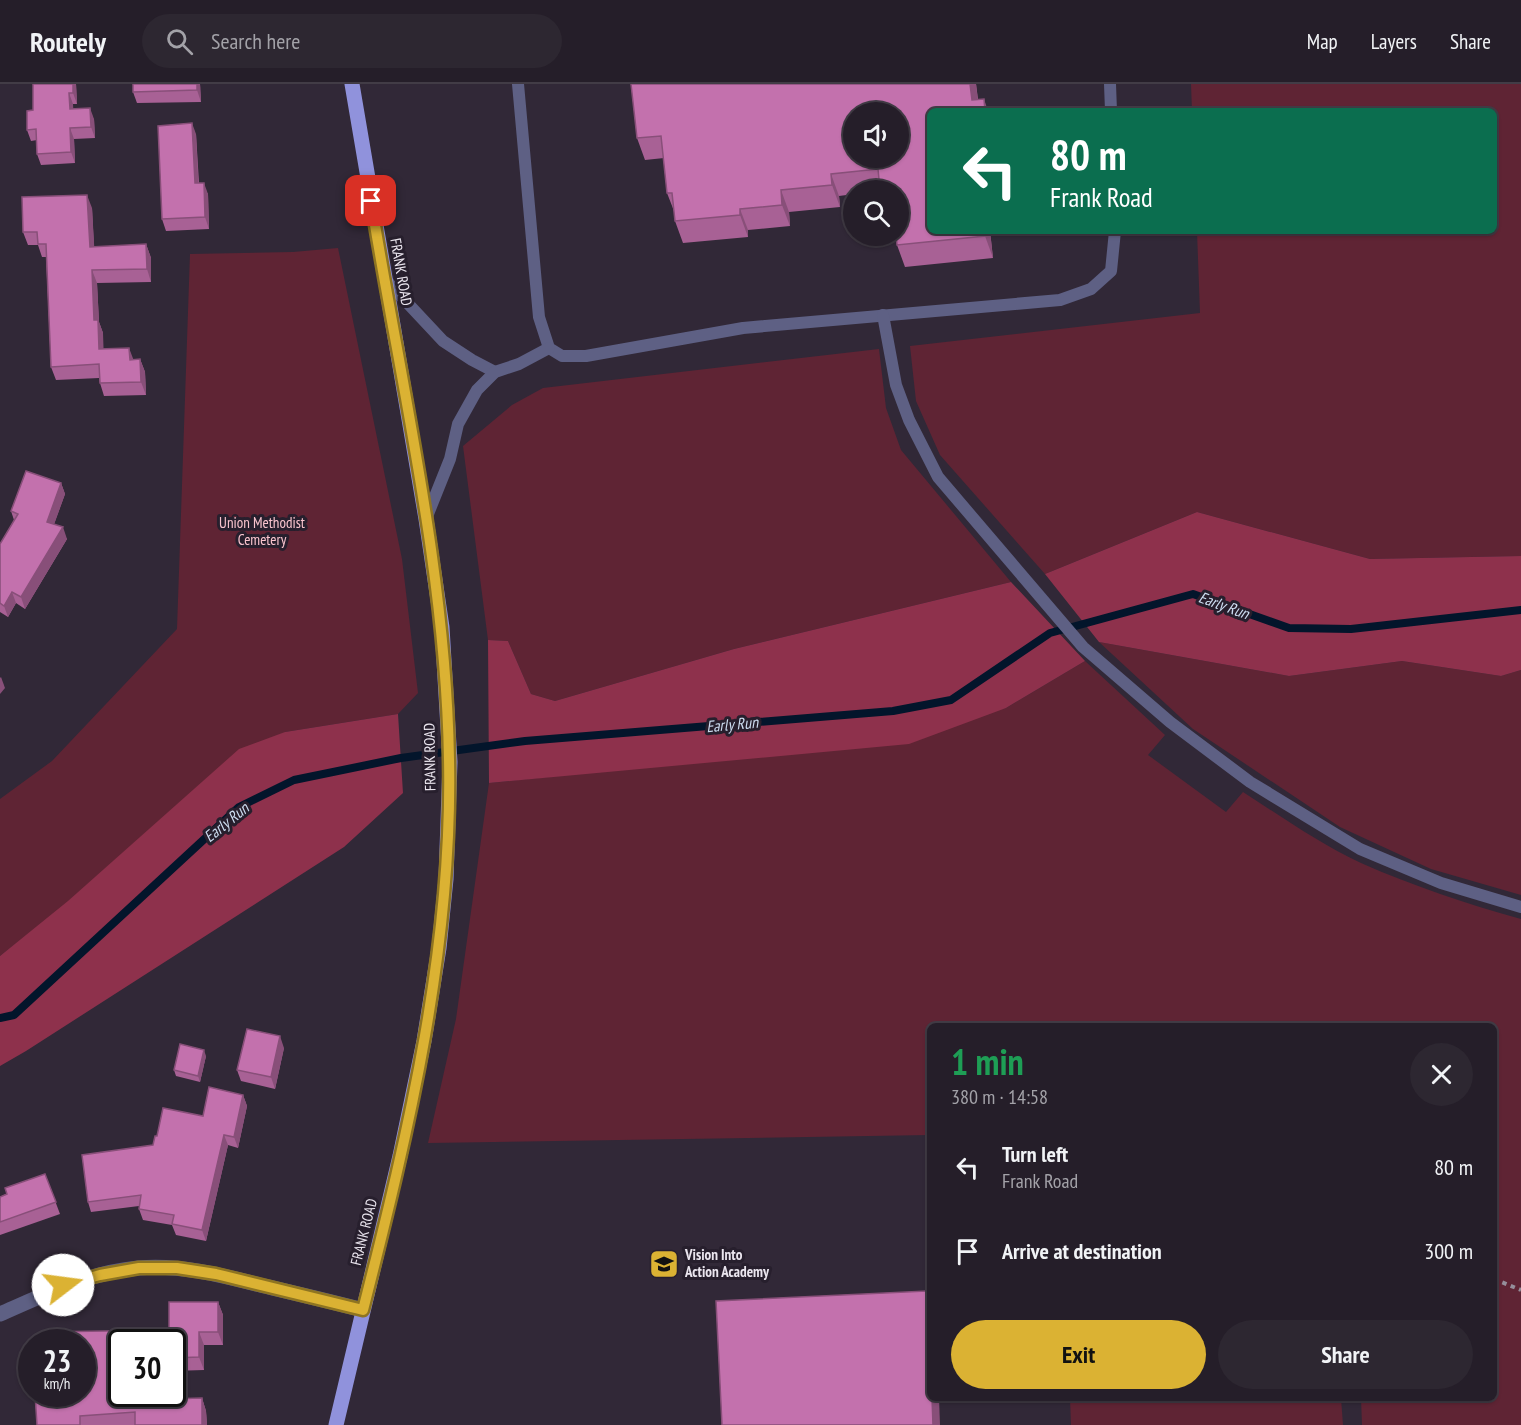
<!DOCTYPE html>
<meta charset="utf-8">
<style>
:root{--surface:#251e29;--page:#2d2731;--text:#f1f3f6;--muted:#a3a2a8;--line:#423c46;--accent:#dbb233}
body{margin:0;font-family:"PT Sans Narrow",sans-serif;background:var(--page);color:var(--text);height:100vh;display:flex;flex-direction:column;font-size:22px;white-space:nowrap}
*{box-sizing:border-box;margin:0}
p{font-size:20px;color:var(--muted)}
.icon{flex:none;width:33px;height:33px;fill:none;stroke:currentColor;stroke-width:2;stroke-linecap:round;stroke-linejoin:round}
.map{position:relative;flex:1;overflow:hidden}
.drawer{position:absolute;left:927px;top:939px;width:570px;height:378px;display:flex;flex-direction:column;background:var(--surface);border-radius:9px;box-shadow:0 2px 4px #0004,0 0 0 2px var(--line)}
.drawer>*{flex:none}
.hud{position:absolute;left:927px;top:24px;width:570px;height:126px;border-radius:9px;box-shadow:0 2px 4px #0004,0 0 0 2px var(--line);background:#0b6e4f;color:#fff;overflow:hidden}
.controls{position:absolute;left:843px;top:18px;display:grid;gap:12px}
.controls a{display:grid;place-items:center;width:66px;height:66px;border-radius:50%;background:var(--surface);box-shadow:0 2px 4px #0004,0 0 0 2px var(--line);font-size:30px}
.speed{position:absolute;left:18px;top:1245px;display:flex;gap:12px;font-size:30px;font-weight:700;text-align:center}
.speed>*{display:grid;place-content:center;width:78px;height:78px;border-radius:50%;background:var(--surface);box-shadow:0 2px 4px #0004,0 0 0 2px var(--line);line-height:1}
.speed small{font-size:15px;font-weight:400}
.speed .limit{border:3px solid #111;border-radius:9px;background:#fff;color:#111}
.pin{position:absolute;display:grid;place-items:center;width:51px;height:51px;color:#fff;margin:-26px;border-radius:12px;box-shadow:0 3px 9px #0006}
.me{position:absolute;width:66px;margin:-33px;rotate:75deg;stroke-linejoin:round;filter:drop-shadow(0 0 4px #0008)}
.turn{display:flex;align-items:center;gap:21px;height:126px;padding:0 24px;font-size:27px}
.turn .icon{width:78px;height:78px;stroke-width:2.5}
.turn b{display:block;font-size:42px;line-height:51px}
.round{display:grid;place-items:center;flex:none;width:63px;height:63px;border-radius:32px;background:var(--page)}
.head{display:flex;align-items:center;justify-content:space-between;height:102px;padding:0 24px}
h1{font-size:36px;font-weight:600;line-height:45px;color:#1e9e55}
.button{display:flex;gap:12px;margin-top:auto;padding:12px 24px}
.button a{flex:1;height:69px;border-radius:36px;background:var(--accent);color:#111;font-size:24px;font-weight:600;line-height:69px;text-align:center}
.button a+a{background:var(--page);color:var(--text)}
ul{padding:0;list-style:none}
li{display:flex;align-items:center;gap:18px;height:84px;padding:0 24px}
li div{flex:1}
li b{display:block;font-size:22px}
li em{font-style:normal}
header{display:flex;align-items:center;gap:36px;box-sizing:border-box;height:84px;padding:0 30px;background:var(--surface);border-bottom:2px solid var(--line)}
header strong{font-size:28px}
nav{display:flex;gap:33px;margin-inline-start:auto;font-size:21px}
.search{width:420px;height:54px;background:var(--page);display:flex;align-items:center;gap:15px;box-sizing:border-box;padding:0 21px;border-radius:33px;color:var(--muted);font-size:22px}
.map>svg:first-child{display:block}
.green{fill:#5f2434}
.forest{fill:#8e314c}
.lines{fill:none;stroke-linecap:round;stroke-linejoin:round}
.stream{stroke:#03152b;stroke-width:8}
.path{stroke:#958e9a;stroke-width:4;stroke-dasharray:4.5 4.5;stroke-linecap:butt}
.service{stroke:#5e6084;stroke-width:12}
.minor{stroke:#5e6084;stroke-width:15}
.primary{stroke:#9092dc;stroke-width:15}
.wall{fill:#a86195}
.shaded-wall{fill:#884f79}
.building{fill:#c371ad;stroke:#884f79;stroke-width:1.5;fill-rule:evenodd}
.route-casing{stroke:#8e7421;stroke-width:15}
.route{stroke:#dbb233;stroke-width:10}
.labels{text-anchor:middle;stroke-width:6;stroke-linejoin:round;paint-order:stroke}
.street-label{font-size:15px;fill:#eae5ee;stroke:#271f2d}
.park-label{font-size:15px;fill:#fac4ce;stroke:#271f2d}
.poi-label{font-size:15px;font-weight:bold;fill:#eae5ee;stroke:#271f2d;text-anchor:start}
.water-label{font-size:16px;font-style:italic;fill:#cddcf0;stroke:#271f2d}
</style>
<header>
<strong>Routely</strong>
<div class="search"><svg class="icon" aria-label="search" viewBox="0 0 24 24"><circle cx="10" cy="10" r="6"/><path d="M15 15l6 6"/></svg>Search here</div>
<nav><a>Map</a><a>Layers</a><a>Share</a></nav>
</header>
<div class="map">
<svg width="1521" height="1341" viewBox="0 0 1521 1341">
<rect width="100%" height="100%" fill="#312837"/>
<g class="green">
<polygon points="1191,0 1521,0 1521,472 1370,475 1197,428 1045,490 940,371 916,317 910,262 1200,229 1197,147 1494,147 1494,27 1192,27"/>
<polygon points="338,164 402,475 418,609 398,630 285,648 0,872 0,715 52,677 177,545 190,170 293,168"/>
<polygon points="879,265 886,324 901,366 1011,498 734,565 555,617 531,610 508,557 488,556 463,362 512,321 543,304"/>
<polygon points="1099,558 1289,592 1402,577 1501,592 1521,586 1521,811 1431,785 1340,743 1193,645"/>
<path d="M 1085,577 L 1165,651 L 1148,671 L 1226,728 L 1243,708 C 1282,733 1320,760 1361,779 C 1413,802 1467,820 1521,835 L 1521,1341 L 1362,1341 L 1361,1314 L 1494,1314 L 1494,942 L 930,942 L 930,1051 L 428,1059 L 456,935 L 489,699 L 549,693 L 1006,624 Z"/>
<polygon points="1070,1314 1341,1314 1343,1341 1071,1341"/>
</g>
<g class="forest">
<polygon points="1197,428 1370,475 1521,472 1521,586 1501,592 1402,577 1289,592 1099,558 1045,490"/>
<polygon points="1011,498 1085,577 1006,624 909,660 489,699 488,556 508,557 531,610 555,617 734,565"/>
<polygon points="398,630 403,709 344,763 26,967 0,982 0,872 68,817 239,665 285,648"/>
</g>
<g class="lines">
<polyline class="stream" points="0,934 14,931 239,723 294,696 401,674 525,657 893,627 951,616 1050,549 1193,510 1289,544 1351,545 1521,526"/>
<polyline class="path" points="1494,1195 1521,1206"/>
<g class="service">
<polyline points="518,0 539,233 549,264 562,272 586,272 743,244 1060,216 1091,205 1111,187 1115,147"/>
<polyline points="1110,0 1111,27"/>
<polyline points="384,194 443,257 472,276 495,288"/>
<polyline points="883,231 896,301 909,336 938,393 1083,563 1170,638 1250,698 1360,765 1441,799 1521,823"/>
<polyline points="426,435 450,375 458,340 477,306 495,288 519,280 549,264"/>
</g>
<path class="minor" d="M 0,1230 C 46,1210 87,1189 138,1184 C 179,1180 221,1191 260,1201 C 294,1209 329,1217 363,1226"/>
<polyline class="primary" points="336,1341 400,1072 424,957 439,864 446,795 450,678 442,543 426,435 352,0"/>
</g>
<g class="wall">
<polygon points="76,0 77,20 73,20 73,25 94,35 95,54 74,55 75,79 41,81 37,70 37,56 31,57 27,46 33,26"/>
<polygon points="200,0 201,18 137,19 133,8"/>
<polygon points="631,0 976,0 978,15 930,27 990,147 993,174 905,183 897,161 898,106 854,106 854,110 839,112 840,123 789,128 790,142 748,146 748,153 683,159 675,137 674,127 667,109 664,74 645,76 637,54"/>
<polygon points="196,50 199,99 208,110 209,145 166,147 162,135"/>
<polygon points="92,124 94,163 146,160 151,174 151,198 97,199 99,238 103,249 103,265 133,275 140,275 145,288 146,311 104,312 100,299 99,294 56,296 51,283 46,173 42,173 38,161 28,161 23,148"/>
<polygon points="61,399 65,410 54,440 67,455 25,525 16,519 8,533 0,528 0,460 14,436 11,427"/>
<polygon points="284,964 275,1005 241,997 237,986"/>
<polygon points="206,972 200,998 176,992 174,986"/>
<polygon points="243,1011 247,1022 238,1064 228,1061 206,1157 176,1151 172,1141 143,1136 139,1125 139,1122 91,1128 88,1118 153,1061 157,1052 203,1032"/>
<polygon points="45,1090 60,1130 0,1151 0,1113"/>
<polygon points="169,1218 218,1218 223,1231 223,1261 204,1261 204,1286 172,1287 172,1258 122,1258 122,1310 172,1310 172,1315 202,1314 206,1327 207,1341 37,1341 35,1310 82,1310 82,1258 43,1258 43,1248 169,1246"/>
</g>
<g class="shaded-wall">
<polygon points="73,0 76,0 77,20 73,9"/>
<polygon points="197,0 200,0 201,18 197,6"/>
<polygon points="970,0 976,0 979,27 972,16"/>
<polygon points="69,9 73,20 74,36 70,25"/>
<polygon points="984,15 988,27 985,27"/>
<polygon points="90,24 94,35 95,54 91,43"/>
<polygon points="192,39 196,50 199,111 195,99"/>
<polygon points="70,44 74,55 75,79 71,68"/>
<polygon points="831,90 839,112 840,123 832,101"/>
<polygon points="204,99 208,110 209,145 205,133"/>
<polygon points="781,106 789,128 790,142 782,121"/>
<polygon points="87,111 92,124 95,176 90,163"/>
<polygon points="740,125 748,146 748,153 740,131"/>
<polygon points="984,147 990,147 993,174 985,152"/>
<polygon points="146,160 151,174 151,198 147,185"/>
<polygon points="92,186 97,199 99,238 103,249 104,278 99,265 94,236"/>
<polygon points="129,264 134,277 130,276"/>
<polygon points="140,275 145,288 146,311 141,298"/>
<polygon points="61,399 65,410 51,449 47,438"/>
<polygon points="63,443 67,455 25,525 21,513"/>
<polygon points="12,508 16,519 8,533 4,522"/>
<polygon points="1,593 5,604 0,610 0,594"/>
<polygon points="280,952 284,964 275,1005 271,993"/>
<polygon points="204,966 206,972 200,998 198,992"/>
<polygon points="243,1011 247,1022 238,1064 234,1053"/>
<polygon points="224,1051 228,1061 206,1157 202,1146"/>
<polygon points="927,1207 930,1217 930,1279"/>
<polygon points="218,1218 223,1231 223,1261 218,1248"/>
<polygon points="199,1248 204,1261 204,1286 199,1273"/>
<polygon points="168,1310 172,1310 173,1329 168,1315"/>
<polygon points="202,1314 206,1327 207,1341 202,1341"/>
<polygon points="932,1314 939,1314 940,1341 933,1341"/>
</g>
<g class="building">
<polygon points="33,0 73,0 73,9 69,9 70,25 90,24 91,43 70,44 71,68 37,70 36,45 27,46 27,27 33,26"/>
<polygon points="133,0 197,0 197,6 133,8"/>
<path d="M 631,0 L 970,0 L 972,16 L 984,15 L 985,27 L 930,27 L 930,147 L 984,147 L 985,152 L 897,161 L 896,152 L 898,152 L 898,106 L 880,106 L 878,85 L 831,90 L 832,101 L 781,106 L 782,121 L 740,125 L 740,131 L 675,137 L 672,109 L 667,109 L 661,52 L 637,54 ZM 854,28 L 898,28 L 898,74 L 854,74 Z"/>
<polygon points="192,39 195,99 204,99 205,133 162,135 158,42"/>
<polygon points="87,111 90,163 146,160 147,185 92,186 94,236 98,236 99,265 129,264 130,276 140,275 141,298 100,299 99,280 51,283 46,160 38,160 37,148 23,148 22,113"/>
<polygon points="26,387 61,399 47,438 63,443 21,513 12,508 4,522 0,519 0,460 18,430 11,427"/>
<polygon points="247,945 280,952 271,993 237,986"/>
<polygon points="180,960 204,966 198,992 174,986"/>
<polygon points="209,1003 243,1011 234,1053 224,1051 202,1146 172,1140 174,1131 139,1125 141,1111 88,1118 82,1071 153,1061 155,1052 157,1052 163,1024 203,1032"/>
<polygon points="45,1090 56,1118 0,1138 0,1113 7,1110 5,1104"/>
<polygon points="927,1207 930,1279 930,1314 932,1314 933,1341 722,1341 716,1217"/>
<polygon points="169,1218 218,1218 218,1248 199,1248 199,1273 172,1274 172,1258 122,1258 122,1310 168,1310 168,1315 202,1314 202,1341 135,1341 135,1328 80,1332 80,1341 37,1341 35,1310 82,1310 82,1258 43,1258 43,1248 169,1246"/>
</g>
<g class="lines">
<g class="route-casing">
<path id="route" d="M 63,1201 L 100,1191 L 139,1184 L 177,1184 L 216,1190 L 363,1226 C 409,1046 453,862 449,675 C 446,487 401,302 371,117"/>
</g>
<use href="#route" class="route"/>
</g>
<defs>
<g id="school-square" transform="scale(1.5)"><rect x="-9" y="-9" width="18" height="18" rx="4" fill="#dbb233" stroke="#271f2d"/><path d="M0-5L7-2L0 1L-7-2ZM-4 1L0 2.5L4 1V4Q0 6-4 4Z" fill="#111"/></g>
</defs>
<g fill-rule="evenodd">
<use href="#school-square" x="664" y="1180"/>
</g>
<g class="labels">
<g class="street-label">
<text transform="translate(401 188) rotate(80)" y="5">FRANK ROAD</text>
<text transform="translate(430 673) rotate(-91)" y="5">FRANK ROAD</text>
<text transform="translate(364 1148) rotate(-76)" y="5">FRANK ROAD</text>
</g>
<g class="park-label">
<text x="262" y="444">Union Methodist<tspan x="262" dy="17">Cemetery</tspan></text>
</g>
<g class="poi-label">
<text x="685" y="1176">Vision Into<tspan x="685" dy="17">Action Academy</tspan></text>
</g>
<g class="water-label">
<text transform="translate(1224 521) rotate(20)" y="6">Early Run</text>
<text transform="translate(732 640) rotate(-5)" y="6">Early Run</text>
<text transform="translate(226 738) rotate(-39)" y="6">Early Run</text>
</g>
</g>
</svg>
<div class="controls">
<a><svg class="icon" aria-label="sound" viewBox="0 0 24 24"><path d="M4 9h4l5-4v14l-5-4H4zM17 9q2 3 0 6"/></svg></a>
<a><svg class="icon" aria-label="search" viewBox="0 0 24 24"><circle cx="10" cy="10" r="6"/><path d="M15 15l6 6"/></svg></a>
</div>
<div class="speed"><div>23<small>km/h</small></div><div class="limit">30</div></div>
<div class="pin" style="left:371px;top:117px;background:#d93025"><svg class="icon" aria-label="arrive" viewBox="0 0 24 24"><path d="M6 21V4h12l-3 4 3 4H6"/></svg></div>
<svg class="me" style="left:63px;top:1201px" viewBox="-20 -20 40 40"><circle r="19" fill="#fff"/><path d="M0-13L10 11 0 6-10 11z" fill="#dbb233"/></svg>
<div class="hud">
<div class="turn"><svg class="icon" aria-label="left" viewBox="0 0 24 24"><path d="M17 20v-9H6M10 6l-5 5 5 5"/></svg><div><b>80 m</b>Frank Road</div></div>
</div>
<section class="drawer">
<div class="head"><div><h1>1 min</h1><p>380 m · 14:58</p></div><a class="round"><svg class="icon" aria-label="close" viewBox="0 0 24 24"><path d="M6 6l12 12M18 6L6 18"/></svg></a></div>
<ul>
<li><svg class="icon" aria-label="left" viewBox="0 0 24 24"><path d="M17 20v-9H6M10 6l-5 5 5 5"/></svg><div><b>Turn left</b><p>Frank Road</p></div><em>80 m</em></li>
<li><svg class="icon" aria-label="arrive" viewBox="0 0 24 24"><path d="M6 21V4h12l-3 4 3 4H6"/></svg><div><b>Arrive at destination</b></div><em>300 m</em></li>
</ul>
<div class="button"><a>Exit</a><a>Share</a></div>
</section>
</div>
